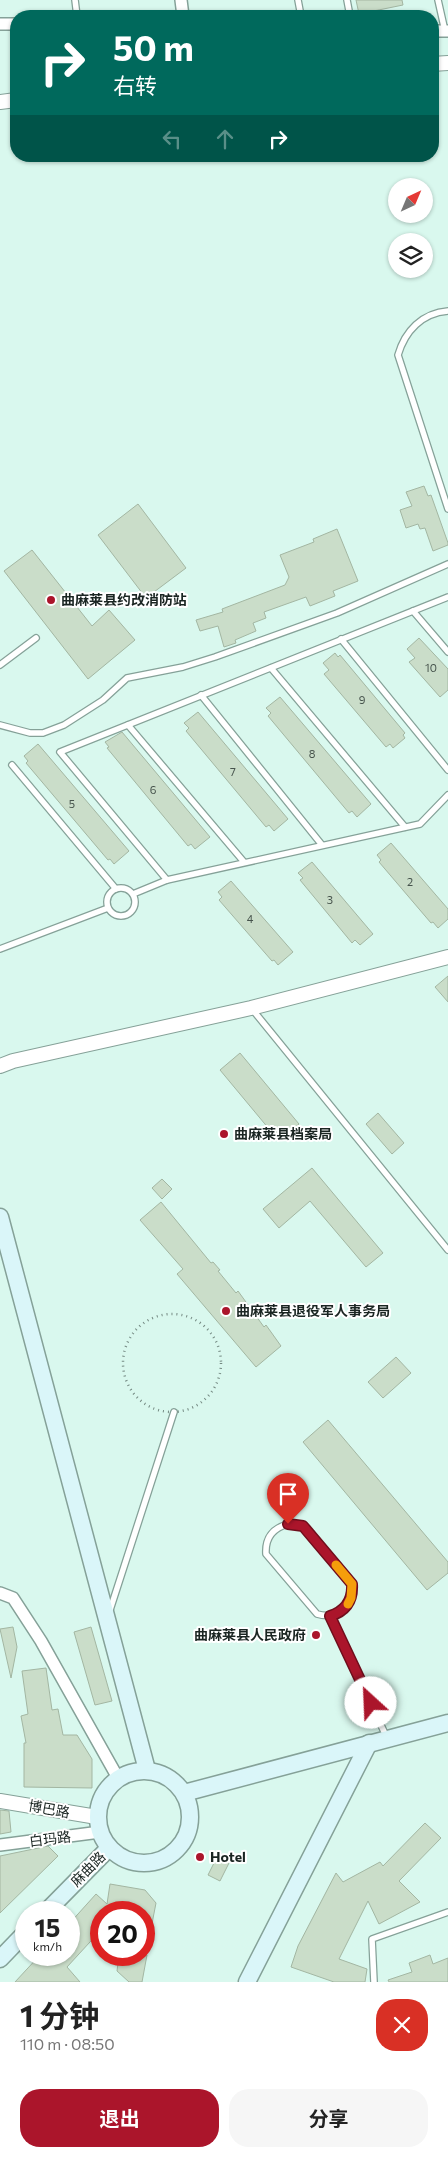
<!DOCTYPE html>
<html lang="zh">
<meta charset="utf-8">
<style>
:root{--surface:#fff;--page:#f6f6f6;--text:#222;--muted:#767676;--accent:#ab152b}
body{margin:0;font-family:Commissioner,"Noto Sans SC",sans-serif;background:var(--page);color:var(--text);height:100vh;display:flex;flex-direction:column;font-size:19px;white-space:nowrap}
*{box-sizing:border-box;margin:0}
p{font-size:16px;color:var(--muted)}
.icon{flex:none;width:28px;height:28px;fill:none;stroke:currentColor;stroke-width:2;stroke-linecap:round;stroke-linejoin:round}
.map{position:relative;height:1982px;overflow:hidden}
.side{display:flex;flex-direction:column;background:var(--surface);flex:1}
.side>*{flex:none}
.banner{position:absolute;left:10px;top:10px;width:429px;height:152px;border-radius:20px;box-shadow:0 1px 4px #0004;background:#00695c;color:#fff;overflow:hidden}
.needle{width:32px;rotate:44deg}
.controls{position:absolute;left:388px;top:178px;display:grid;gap:10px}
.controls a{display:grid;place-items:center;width:45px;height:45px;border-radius:50%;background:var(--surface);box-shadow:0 1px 4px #0004;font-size:25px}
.speed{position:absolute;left:15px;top:1901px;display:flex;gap:10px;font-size:25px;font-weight:700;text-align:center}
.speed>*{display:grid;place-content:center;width:65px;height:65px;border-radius:50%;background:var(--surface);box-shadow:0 1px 4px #0004;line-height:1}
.speed small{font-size:12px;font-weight:400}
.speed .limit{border:8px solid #d22;background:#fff;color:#111}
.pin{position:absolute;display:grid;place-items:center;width:42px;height:42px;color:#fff;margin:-51px -21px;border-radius:50% 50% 50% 0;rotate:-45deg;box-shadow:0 0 5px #0007}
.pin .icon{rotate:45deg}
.me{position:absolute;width:55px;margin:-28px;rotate:335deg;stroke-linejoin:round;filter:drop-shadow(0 0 4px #0008)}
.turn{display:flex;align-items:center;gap:18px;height:105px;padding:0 20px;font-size:22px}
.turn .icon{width:65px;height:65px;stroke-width:2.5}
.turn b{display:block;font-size:35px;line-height:42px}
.lanes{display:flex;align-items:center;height:48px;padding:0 20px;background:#0003;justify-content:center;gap:25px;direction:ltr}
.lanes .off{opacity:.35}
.round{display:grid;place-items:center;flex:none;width:52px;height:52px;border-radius:20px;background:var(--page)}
.summary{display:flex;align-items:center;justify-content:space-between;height:85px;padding:0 20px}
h1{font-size:30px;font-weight:700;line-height:38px}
.action{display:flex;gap:10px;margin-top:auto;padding:10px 20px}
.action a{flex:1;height:58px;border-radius:20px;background:var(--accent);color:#fff;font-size:20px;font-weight:700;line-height:58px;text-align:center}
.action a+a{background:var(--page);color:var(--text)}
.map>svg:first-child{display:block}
.building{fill:#caddc9;stroke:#a3b6a2}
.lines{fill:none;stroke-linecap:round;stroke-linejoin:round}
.service-casing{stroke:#85a198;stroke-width:8}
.minor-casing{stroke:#85a198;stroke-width:14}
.tertiary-casing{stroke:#85a198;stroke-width:16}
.secondary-casing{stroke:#85a198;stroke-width:19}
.path{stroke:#748982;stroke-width:2.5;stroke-dasharray:1 4;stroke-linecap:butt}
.service{stroke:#fff;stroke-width:5.5}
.minor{stroke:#fff;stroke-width:11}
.tertiary{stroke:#fff;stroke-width:14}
.secondary{stroke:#daf6f9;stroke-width:16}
.route-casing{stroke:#6f0e1c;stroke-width:12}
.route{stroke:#ab152b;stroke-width:9}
.slow{stroke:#f59e0b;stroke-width:9}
.poi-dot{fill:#ab152b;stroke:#fff;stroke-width:2}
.labels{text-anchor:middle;stroke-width:4;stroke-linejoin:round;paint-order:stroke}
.number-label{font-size:11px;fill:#46534c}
.poi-label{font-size:14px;font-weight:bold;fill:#1a2522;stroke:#fff;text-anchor:start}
.street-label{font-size:14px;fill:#1a2522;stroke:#fff}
</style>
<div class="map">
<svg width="448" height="1982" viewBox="0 0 448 1982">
<rect width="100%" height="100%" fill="#d9f8ee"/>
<g class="building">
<polygon points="356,0 402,0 403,5 359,14"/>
<polygon points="424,486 428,496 431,495 448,543 448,545 433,551 425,528 420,529 418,524 406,528 400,510 412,506 406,492"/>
<polygon points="138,504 186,568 146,598 98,535"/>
<polygon points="337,529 358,581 333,591 335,596 310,606 306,597 264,612 266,618 253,623 256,631 235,640 236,643 224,647 218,626 200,631 196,620 223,612 222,609 285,585 289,577 280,555 314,542 313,539"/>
<polygon points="32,550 92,626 109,610 135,640 88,679 4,571"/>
<polygon points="419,638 448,669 448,690 440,697 409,662 415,658 407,649"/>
<polygon points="335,653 338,657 340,655 405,733 403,735 405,738 393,748 390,744 386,747 324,674 329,670 323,663"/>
<polygon points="280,697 371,804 357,817 352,811 349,813 268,716 271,713 266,708"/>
<polygon points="198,712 288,819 274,831 269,825 266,827 186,731 189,728 184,723"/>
<polygon points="122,732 210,837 195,849 191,844 188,846 107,748 109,747 105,742"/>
<polygon points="38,744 129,851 114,864 110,859 108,860 26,763 28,761 24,756"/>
<polygon points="391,843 448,909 448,919 438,928 433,922 431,923 379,862 381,860 377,855"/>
<polygon points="312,862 373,934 360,945 355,940 352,943 300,880 303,878 298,873"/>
<polygon points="231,881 293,952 278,965 274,960 272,961 219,900 222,897 218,892"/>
<polygon points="448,976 448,1002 435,987"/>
<polygon points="240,1053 299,1124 279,1141 220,1070"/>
<polygon points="378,1113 404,1143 392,1154 366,1124"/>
<polygon points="312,1168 383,1253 366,1267 310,1201 279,1228 263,1209"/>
<polygon points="162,1179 172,1189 162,1199 152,1188"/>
<polygon points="161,1202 211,1263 213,1262 220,1270 218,1271 236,1293 238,1291 264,1327 266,1325 281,1346 256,1367 177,1274 183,1269 140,1220"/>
<polygon points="396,1357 411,1373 383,1398 368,1382"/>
<polygon points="328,1420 448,1562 448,1573 427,1590 303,1442"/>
<polygon points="13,1627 17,1647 11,1678 0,1629"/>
<polygon points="91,1627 112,1701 95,1705 74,1632"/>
<polygon points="46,1668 52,1710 58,1709 63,1735 77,1735 92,1759 92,1788 24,1787 24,1743 26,1743 21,1716 28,1714 22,1671"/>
<polygon points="0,1810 9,1811 11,1832 0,1834"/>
<polygon points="425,1823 441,1838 399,1881 420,1902 379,1924 368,1901 339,1959 367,1969 365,1982 334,1982 291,1967 298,1946 336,1873 343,1882 380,1862 383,1866"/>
<polygon points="48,1846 58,1856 0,1913 0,1856"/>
<polygon points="219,1853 231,1859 220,1881 208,1875"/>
<polygon points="110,1884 145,1890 156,1903 149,1939 144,1939 144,1912 101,1912 101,1930 67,1967 80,1982 15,1982 40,1955 69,1955 69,1924 96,1894 107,1904"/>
<polygon points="119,1955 147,1955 142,1982 129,1982 117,1971"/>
<polygon points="430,1955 433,1964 448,1958 448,1982 389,1982 388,1980 412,1972 409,1963"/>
</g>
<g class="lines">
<g class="service-casing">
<g id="service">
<polyline points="75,0 77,16"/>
<polyline points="298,0 301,16"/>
<polyline points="347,0 350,16"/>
<polyline points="438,0 445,31"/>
<path d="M 448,311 C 422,313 405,331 398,355 L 448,509"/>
<polyline points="413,611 448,652"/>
<polyline points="341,639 448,770"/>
<polyline points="0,665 36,638"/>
<polyline points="271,668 405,827"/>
<polyline points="201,695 322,845"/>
<polyline points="0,725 30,733 43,733 64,725 103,700 127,678 183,667 215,657 337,613 448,564"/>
<polyline points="128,725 244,862"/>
<polyline points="12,765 116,889"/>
<polyline points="167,880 60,752 448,597"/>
<circle cx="121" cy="902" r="14"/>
<polyline points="133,894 167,880 420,824 448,795"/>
<polyline points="0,949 108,908"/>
<polyline points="252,1009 448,1250"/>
<path d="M 288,1524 L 303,1526 L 352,1584 C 353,1605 338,1620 317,1614 L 266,1554 C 265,1538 273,1528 288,1524 Z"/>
<polyline points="110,1610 174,1412"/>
<polyline points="330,1616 387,1738"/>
<polyline points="374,1982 372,1939 448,1912"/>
</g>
</g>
<g class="minor-casing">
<g id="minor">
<polyline points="181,0 183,16"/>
<polyline points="0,24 16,24"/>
<polyline points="432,31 448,31"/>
<polyline points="0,1593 13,1598 41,1641 118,1778"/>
<polyline points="0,1845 100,1832"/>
</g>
</g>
<g class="tertiary-casing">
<g id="tertiary">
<polyline points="432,64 448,63"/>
<polyline points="0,102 16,100"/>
<polyline points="0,1066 13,1061 251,1008 448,957"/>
<polyline points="0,1801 97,1817"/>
</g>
</g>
<g class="secondary-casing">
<g id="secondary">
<polyline points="0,1217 147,1770"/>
<circle cx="144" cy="1817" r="46"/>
<polyline points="184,1793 448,1723"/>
<polyline points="46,1912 109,1848"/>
<polyline points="0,1959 26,1932"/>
<polyline points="247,1982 369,1743"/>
</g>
</g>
<circle class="path" cx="172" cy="1363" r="49"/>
<use href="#service" class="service"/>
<use href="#minor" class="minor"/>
<use href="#tertiary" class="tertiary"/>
<use href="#secondary" class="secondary"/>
</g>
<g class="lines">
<g class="route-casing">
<path id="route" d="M 288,1524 L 303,1526 L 352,1584 C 353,1600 346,1611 330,1616 L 371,1703"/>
</g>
<use href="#route" class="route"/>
<polyline class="slow" points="336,1565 352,1584 351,1598 348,1604"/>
</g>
<g class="poi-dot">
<circle cx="51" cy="600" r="5"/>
<circle cx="224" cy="1134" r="5"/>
<circle cx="226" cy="1311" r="5"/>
<circle cx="316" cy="1635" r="5"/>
<circle cx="200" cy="1857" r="5"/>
</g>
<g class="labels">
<g class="number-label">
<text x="431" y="672">10</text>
<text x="362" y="704">9</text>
<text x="312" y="758">8</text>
<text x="233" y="776">7</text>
<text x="153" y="794">6</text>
<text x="72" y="808">5</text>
<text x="410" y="886">2</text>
<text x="330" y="904">3</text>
<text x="250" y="923">4</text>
</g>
<g class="poi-label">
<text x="61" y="605">曲麻莱县约改消防站</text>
<text x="234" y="1139">曲麻莱县档案局</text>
<text x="236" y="1316">曲麻莱县退役军人事务局</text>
<text x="306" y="1640" text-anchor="end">曲麻莱县人民政府</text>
<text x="210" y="1862">Hotel</text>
</g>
<g class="street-label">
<text transform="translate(49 1809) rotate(10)" y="5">博巴路</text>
<text transform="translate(50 1839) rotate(-7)" y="5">白玛路</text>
<text transform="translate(88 1869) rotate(-45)" y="5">麻曲路</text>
</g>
</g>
</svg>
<div class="controls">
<a><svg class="needle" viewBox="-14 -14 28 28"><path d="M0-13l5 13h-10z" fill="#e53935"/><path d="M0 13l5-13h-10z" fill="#767676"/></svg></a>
<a><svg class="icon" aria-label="layers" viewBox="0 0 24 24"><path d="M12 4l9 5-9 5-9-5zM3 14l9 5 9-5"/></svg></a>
</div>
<div class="speed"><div>15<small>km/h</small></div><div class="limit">20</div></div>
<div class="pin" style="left:288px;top:1524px;background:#d93025"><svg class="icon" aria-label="arrive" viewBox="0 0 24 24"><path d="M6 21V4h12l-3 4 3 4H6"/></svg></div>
<svg class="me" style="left:371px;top:1703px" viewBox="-20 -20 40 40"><circle r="19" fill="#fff"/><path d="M0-13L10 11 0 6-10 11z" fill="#ab152b"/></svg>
<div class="banner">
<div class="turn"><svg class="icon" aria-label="right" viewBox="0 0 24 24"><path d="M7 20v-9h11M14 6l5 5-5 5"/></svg><div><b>50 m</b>右转</div></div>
<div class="lanes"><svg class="icon off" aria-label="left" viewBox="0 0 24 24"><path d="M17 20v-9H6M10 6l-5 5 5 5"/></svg><svg class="icon off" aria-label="ahead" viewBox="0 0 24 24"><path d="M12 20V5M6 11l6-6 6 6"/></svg><svg class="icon" aria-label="right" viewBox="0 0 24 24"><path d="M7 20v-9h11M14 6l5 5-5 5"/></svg></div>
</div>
</div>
<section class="side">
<div class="summary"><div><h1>1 分钟</h1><p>110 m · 08:50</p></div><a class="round" style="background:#d93025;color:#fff"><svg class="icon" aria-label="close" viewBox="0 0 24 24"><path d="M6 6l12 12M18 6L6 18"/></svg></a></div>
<div class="action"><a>退出</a><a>分享</a></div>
</section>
